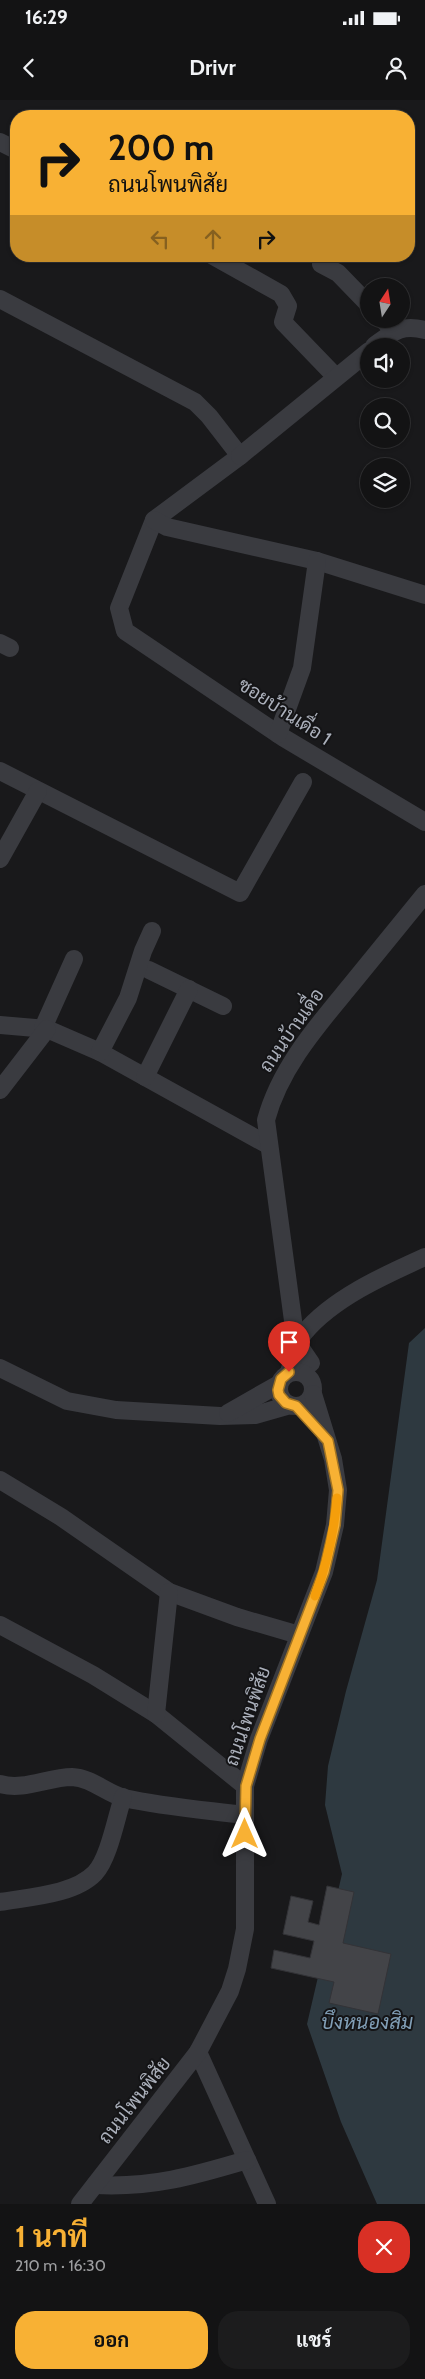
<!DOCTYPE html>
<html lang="th">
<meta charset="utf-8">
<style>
:root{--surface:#131314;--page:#1c1c1d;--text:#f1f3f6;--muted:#9d9ea0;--line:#323234;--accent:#f8b134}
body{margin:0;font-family:Cabin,Sarabun,sans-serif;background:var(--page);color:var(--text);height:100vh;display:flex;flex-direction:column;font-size:19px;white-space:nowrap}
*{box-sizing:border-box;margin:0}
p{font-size:16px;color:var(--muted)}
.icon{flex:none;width:28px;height:28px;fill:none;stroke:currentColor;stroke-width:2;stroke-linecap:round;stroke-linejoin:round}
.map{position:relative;height:2104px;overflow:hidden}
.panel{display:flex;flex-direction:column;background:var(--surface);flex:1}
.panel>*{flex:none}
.hud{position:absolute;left:10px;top:10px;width:405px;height:152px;border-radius:20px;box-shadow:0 1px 4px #0004,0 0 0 1px var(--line);background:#f8b134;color:#111;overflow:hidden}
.needle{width:32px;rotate:12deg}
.fabs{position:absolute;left:360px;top:178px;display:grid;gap:10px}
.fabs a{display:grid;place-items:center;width:50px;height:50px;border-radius:50%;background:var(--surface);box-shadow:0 1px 4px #0004,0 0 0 1px var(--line);font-size:25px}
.pin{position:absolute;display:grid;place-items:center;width:42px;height:42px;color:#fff;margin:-51px -21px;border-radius:50% 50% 50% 0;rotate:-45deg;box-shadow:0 0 5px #0007}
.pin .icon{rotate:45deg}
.me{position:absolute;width:55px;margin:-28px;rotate:0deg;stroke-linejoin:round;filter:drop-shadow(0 0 4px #0008)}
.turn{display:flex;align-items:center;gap:18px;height:105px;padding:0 15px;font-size:22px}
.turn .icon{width:65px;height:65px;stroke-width:2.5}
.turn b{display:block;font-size:35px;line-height:42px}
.lanes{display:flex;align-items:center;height:48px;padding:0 15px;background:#0003;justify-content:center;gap:25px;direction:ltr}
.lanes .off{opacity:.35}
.round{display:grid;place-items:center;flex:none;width:52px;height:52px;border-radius:20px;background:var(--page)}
.headline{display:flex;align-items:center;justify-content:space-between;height:85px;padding:0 15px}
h1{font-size:30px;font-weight:700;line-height:38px;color:var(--accent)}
.button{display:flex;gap:10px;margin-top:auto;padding:10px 15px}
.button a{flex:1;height:58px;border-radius:20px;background:var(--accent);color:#111;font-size:20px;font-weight:700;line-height:58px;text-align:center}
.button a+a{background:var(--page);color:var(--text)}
.status{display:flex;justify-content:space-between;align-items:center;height:35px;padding:0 25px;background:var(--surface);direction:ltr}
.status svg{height:14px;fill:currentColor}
header{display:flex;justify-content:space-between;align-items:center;height:65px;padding:0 15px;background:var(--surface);font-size:22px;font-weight:700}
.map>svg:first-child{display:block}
.water{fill:#2e3940}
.building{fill:#434448;stroke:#333337}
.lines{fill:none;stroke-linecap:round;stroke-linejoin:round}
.minor{stroke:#3a3b40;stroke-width:18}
.route-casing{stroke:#a17322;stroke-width:12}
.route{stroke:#f8b134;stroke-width:9}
.slow{stroke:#f59e0b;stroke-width:9}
.labels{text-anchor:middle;stroke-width:4;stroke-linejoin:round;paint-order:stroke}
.street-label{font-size:19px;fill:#abb0bb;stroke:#141416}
.water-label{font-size:20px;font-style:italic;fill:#819fb7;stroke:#141416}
</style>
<div class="status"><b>16:29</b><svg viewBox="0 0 49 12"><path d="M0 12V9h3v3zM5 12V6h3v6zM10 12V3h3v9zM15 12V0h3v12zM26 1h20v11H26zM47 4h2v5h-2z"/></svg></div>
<header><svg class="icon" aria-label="back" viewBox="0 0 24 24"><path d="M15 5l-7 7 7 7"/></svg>Drivr<svg class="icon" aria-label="person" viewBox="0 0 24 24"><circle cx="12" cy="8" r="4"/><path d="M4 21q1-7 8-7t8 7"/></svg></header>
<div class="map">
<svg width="425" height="2104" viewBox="0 0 425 2104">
<rect width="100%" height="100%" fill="#19191b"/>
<polygon class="water" points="425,1228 425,2104 377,2104 341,2022 307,1924 342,1774 325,1705 328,1666 346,1591 377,1480 409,1243"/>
<polygon class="building" points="327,1786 354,1792 343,1843 391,1854 378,1914 329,1903 334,1882 271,1868 274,1850 310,1858 314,1841 283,1834 291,1796 313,1801 308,1822 319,1825"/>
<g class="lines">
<g class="minor">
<polyline points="0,42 16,50"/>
<polyline points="213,156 281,194 288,206 283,222 336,277"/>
<polyline points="321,164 338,173 369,205"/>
<polyline points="0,199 195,302 209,316 240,356 154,420 119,508 125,531 284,638 425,722"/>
<polyline points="382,219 394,231"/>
<path d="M 374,246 C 393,232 401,224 425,230"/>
<polyline points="240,356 369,251"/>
<polyline points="154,420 167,427 317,461 425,495"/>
<polyline points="0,543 10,548"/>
<polyline points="278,634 302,568 317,461"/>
<polyline points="0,671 240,793 303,682"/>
<polyline points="0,759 38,691"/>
<polyline points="149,870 223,906"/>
<polyline points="0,925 47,929 100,952 268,1045"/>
<polyline points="43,928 74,859"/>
<polyline points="100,952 128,898 143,851 152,831"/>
<polyline points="145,977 189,889"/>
<polyline points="0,990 47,929"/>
<path d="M 311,1263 L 298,1244 L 294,1228 L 266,1020 C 280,968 317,926 350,886 C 375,855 400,825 425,794"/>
<polyline points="0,1268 67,1301 116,1310 220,1316 255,1315 290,1305"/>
<circle cx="296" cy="1289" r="17"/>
<path d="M 289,1272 C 293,1260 296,1243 304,1233 C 333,1198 385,1175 425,1157"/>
<polyline points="228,1313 279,1284"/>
<polyline points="0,1380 61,1417 169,1492 237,1517 299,1535"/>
<polyline points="0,1525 93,1575 156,1614 245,1686"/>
<polyline points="156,1614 169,1492"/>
<path d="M 0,1684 C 24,1691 48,1677 72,1677 C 92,1678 106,1693 124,1698 C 164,1707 206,1710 245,1715"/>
<path d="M 0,1802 C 28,1797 74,1795 95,1773 C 109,1758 116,1718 123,1697"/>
<polyline points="198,1952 267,2104"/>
<path d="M 95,2085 C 152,2088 193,2076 247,2060"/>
<polyline points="80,2104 198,1952 230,1891 237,1869 245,1829 245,1686 259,1639 324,1472 335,1425 338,1390 333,1359 313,1294"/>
</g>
</g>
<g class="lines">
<g class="route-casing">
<polyline id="route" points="245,1734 246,1686 260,1639 324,1472 335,1425 338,1390 328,1341 296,1306 286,1303 279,1295 278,1290 281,1279 289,1272"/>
</g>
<use href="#route" class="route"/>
<path class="slow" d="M 315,1496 C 327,1464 334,1432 337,1398"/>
</g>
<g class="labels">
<g class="street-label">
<text transform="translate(285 611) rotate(33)" y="7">ซอยบ้านเดื่อ 1</text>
<text transform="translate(291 930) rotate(-55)" y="7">ถนนบ้านเดื่อ</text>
<text transform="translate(247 1616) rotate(-71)" y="7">ถนนโพนพิสัย</text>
<text transform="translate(134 2000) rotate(-52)" y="7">ถนนโพนพิสัย</text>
</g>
<g class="water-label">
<text x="367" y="1929">บึงหนองสิม</text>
</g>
</g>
</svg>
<div class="fabs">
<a><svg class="needle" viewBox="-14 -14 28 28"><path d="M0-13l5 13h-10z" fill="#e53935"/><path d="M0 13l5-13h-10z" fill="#9d9ea0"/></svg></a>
<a><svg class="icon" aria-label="sound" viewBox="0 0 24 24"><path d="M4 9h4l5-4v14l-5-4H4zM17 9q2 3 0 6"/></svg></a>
<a><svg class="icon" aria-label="search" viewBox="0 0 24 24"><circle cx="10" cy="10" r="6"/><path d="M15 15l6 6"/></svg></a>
<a><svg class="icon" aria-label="layers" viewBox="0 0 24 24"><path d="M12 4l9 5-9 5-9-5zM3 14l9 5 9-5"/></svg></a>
</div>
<div class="pin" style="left:289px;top:1272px;background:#d93025"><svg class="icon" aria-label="arrive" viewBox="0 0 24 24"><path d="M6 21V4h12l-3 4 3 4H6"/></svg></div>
<svg class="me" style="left:245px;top:1734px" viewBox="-20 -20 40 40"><path d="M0-17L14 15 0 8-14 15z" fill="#f8b134" stroke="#fff" stroke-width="4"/></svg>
<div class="hud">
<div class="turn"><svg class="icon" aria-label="right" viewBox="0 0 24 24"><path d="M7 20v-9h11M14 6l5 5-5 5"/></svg><div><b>200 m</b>ถนนโพนพิสัย</div></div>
<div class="lanes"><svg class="icon off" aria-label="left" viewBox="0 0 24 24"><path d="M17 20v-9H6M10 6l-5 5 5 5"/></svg><svg class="icon off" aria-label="ahead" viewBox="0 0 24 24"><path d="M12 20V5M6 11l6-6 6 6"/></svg><svg class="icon" aria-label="right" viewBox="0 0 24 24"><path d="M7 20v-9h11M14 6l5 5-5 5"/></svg></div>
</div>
</div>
<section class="panel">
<div class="headline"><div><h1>1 นาที</h1><p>210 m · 16:30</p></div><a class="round" style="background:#d93025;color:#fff"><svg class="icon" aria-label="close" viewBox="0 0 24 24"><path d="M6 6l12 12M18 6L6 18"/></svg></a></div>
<div class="button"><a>ออก</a><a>แชร์</a></div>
</section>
